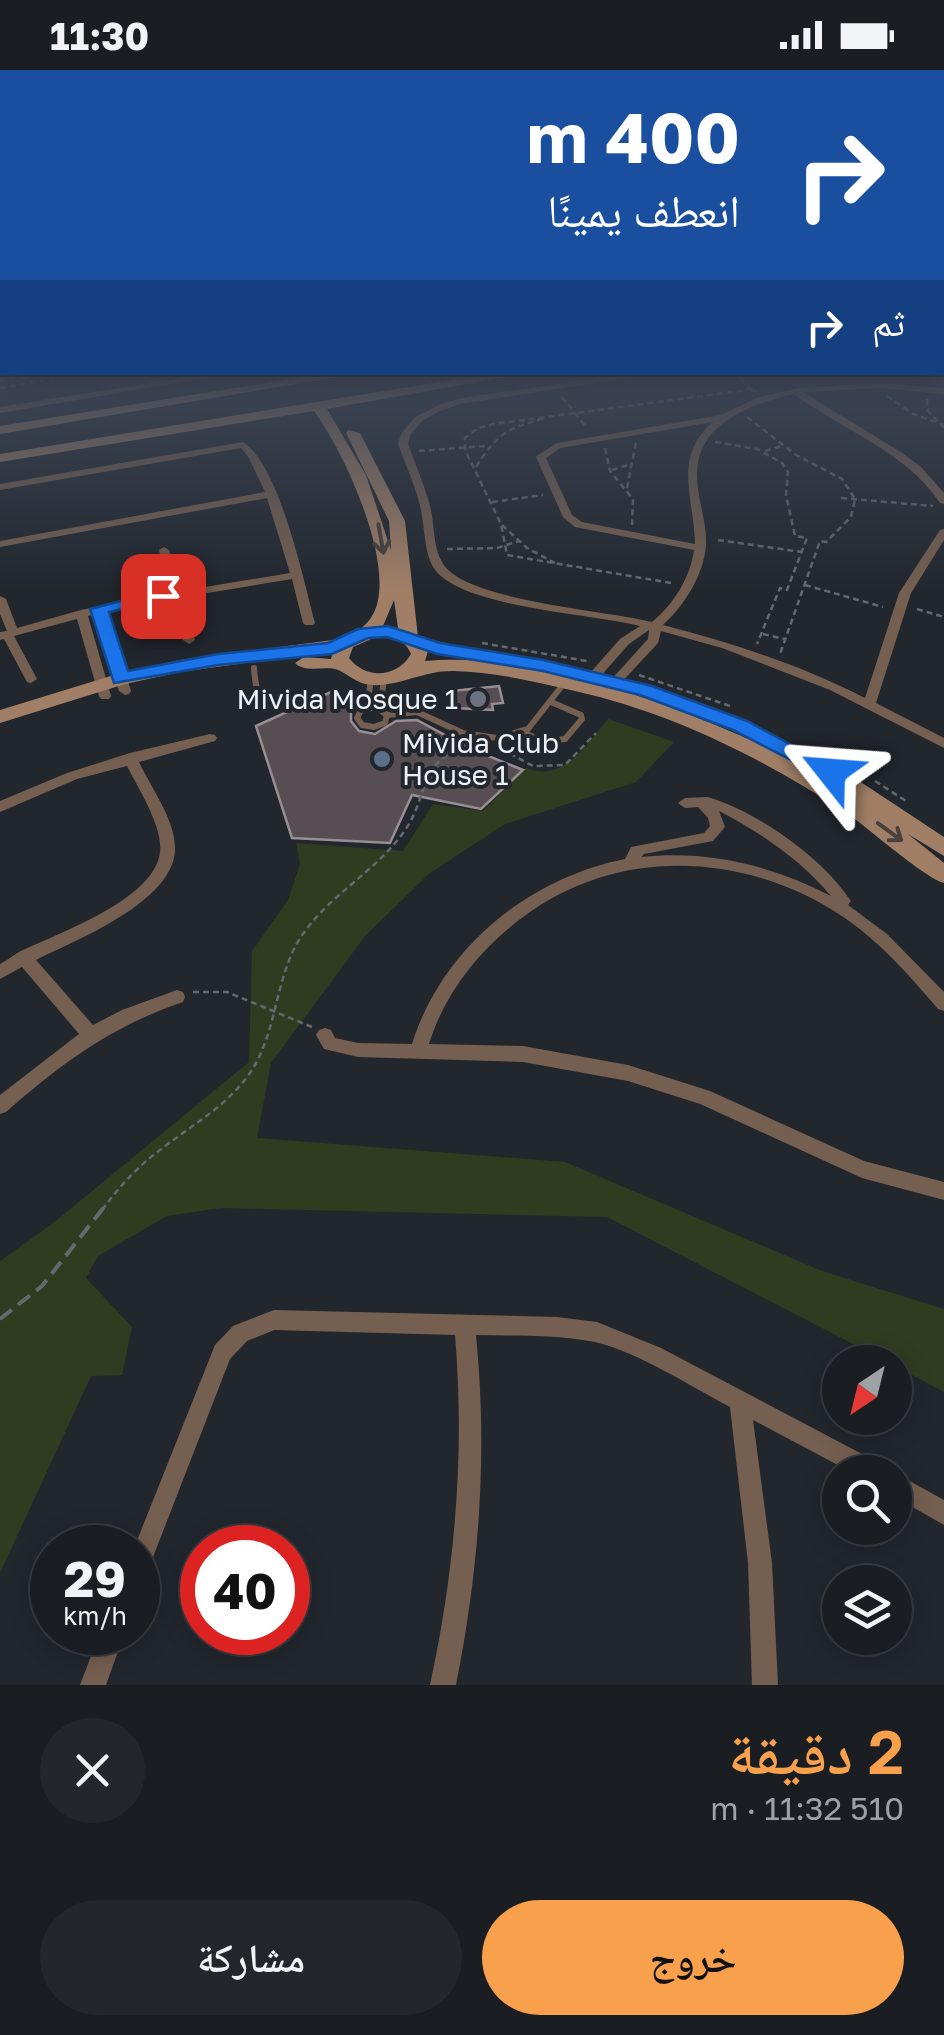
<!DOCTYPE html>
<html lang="ar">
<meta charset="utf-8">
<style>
:root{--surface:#1a1d22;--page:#23262a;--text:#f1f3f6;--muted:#9fa2a5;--line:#383b40;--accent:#f8a04b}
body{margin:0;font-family:"Golos Text","Noto Naskh Arabic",sans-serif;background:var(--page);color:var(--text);direction:rtl;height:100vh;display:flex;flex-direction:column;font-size:38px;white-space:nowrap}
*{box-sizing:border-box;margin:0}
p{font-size:32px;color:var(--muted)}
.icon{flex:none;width:55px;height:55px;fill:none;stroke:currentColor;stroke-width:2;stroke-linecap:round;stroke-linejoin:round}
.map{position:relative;height:1615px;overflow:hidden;direction:ltr}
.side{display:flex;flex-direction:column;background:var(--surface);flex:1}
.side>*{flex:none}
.guide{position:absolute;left:0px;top:0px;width:945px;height:305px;box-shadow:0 5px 25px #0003,0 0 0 2px var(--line);direction:rtl;background:#1a4fa0;color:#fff;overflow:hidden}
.needle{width:65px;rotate:215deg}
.controls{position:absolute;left:822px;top:1275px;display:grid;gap:20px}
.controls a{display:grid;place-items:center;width:90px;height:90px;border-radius:50%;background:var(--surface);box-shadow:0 5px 25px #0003,0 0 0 2px var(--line);font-size:50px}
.speed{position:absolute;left:30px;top:1455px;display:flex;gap:20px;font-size:50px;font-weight:700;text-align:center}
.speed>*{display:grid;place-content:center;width:130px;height:130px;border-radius:50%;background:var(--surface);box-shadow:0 5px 25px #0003,0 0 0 2px var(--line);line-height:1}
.speed small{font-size:25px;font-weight:400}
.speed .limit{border:15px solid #d22;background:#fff;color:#111}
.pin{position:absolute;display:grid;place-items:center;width:85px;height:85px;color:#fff;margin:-42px;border-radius:20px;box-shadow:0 5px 15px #0006}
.me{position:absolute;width:110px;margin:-55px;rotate:298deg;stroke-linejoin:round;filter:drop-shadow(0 0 8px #0008)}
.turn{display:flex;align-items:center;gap:35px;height:210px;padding:0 40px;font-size:45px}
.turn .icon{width:130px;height:130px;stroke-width:2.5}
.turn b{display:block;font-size:70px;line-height:85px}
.then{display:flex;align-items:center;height:95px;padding:0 40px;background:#0003;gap:20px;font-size:38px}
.round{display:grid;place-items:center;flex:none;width:105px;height:105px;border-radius:52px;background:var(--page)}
.headline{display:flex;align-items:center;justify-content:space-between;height:170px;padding:0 40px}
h1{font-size:60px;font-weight:600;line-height:75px;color:var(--accent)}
.action{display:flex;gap:20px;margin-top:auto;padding:20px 40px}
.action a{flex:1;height:115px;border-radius:60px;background:var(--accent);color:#111;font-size:40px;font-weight:600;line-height:115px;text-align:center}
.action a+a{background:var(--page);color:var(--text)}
.status{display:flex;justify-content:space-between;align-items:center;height:70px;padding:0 50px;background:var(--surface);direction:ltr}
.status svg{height:28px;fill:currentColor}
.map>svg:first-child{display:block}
.green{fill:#303c1f}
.building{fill:#574e53;stroke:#978d93;stroke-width:2.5}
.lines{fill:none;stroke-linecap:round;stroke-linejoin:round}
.path-far1{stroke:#64696f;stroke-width:2.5;stroke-dasharray:6 4;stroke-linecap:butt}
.path{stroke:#64696f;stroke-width:4;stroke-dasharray:15 8;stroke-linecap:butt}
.lane{stroke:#755f50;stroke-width:6}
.street{fill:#755f50;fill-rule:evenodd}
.secondary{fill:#a17f67;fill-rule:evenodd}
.oneway{stroke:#48413f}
.route{fill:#1a73e8;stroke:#114b97;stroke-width:2.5}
.worship-dot{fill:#6b7280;stroke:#22272e;stroke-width:4}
.service-dot{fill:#5c6f8a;stroke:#22272e;stroke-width:4}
.labels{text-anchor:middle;stroke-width:8;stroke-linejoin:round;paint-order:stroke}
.poi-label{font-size:28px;fill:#edf1f5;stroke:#22272e;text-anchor:end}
</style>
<div class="status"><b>11:30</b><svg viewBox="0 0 49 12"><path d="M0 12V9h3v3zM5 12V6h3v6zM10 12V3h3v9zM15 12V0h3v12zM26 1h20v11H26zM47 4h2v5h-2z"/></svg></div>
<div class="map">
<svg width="944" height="1615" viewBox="0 0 944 1615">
<rect width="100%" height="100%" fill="#22272e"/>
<path class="green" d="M 608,649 L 674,672 L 636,712 L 505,754 L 430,803 L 365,866 L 271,993 L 257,1068 L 565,1092 L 822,1201 L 944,1239 L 944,1322 L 895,1296 L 895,1292 L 888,1292 L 607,1147 L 221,1138 L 167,1146 L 98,1186 L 86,1208 L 132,1257 L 122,1305 L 91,1306 L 0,1503 L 0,1191 L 52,1154 L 249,992 L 252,881 L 288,830 L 300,794 L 296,773 L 403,781 L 433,734 L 483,741 L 526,698 C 564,713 586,675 608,649 Z"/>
<g class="building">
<polygon points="499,616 503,633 492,634 493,640 455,638 451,621"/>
<polygon points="331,622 351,643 351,651 359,661 375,664 396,651 417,650 471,679 523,700 481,739 412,725 390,773 292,768 256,656"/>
</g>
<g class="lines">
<g class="path-far1">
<polyline points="733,302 750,318"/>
<polyline points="54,303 77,302"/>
<polyline points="842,307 865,302"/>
<polyline points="23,308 53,303"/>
<polyline points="0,310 23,308"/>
<polyline points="0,318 92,302"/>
<polygon points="748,318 757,321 747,320"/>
<polyline points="887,326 913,344 944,355"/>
<polyline points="562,327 587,358"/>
<polyline points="927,329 928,341 944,358"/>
<polyline points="747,347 796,385 842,409 855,429 851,447 826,472 820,471 780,584"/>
<polyline points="715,372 757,379 782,393 788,402 786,425 795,466 807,468 787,520 780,518 757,574"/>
<polyline points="605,378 610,401 633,429 632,455"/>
<polyline points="419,381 485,376"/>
<polyline points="765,381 782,376"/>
<path d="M 476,397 C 498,363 506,359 545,348"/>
<polyline points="612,400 628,395"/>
<polyline points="627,418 636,372"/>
<polyline points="841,428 933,436"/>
<polyline points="492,432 543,425"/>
<polyline points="502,455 527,478 555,493"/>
<polyline points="718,470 802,482"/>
<polyline points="447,479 497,478 519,471"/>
<polyline points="671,513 507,485 501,454 465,380 465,368 478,358 494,354 747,320"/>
<polyline points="805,515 883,537"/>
<polyline points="917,539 944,547"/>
<polyline points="763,564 784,569"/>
<polyline points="482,573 587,591"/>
<polyline points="639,605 730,636"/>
<polyline points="501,679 533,696 565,695 596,663"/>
<polyline points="875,711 906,731"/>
<polyline points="193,922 227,922 312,957"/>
<path d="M 102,1140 C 119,1117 137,1097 160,1080 C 189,1057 224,1038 247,1007 C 275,970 274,920 294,879 C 319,830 371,807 403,763 C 432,724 414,688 474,676"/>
</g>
<polyline class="path" points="0,1249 42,1216 104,1137"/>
<g class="lane">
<path d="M 254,598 C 257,636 263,642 300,628"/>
<polygon points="376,637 387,645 385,653 374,657 362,655 357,648 361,640"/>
<polyline points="367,638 371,609"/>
<polyline points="380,638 384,609"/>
<polyline points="387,645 417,642 463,663 497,668 528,659 565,612"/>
<polyline points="522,662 545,672 565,669 582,649 581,645 551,632"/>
</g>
<g class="street">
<polygon points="219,302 242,302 0,343 0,337"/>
<path d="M 642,302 L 667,302 L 460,334 L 440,341 L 422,351 L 411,364 L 408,374 C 415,393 423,412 429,432 C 435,451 432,475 442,492 C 462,531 607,540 652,552 C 674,534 690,508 694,480 L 575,457 L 563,447 L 536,387 L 538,385 L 557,373 L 721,345 L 759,327 L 800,318 L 880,313 L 944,318 L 944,324 L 880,318 L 803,322 L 902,383 L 921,397 L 944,423 L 944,434 L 940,433 C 906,381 843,361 794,324 C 752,334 696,352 697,406 C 697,429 707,451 706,475 C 704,504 685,535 663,555 C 732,573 801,595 865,628 L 899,523 L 940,460 L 944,459 L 944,470 L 911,523 L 876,633 L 944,668 L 944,678 L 830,620 L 722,578 L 661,561 L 658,573 L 619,615 L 611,615 L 609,612 L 648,569 L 649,560 L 629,574 L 598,609 L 590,609 L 590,603 L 620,569 L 640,556 C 593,543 450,538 431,493 C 423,474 425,452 419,432 C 414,413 405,393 398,374 L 401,364 L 415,347 L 444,333 L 467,327 ZM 713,352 C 672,387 694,428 695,474 L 582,452 L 572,445 L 546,388 L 560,378 Z"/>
<path d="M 243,372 C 280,396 303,509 315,553 L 313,555 L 305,555 L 303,553 L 292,509 L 183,527 L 195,570 L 189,574 L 183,570 L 172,529 L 106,542 L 131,621 L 129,624 L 125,625 L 119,621 L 95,544 L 88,546 L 111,626 L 109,629 L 101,629 L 99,626 L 77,549 L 14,566 L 37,609 L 31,613 L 27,612 L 4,569 L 0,570 L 0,562 L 7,561 L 0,544 L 0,526 L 6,529 L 17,558 L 81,540 L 170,522 L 159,480 L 164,477 L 169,480 L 181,521 L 290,503 L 267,428 L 0,477 L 0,471 L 265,422 L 249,388 L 241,378 L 0,420 L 0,414 Z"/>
<path d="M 210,664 L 215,665 L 217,668 L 215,671 L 139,692 C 151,718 175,749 175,778 C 176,831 76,870 36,890 L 93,955 L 122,940 L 177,920 L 183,922 L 185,927 L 183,932 C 112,956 62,993 6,1042 L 0,1044 L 0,1025 L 79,964 L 22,897 L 0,909 L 0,894 C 6,891 14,885 19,882 C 56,864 155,830 160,782 C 163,756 138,718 127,696 L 77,709 L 0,742 L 0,731 L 67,703 L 130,683 Z"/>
<path d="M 708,727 C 757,742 819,785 848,827 L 851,831 L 848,835 L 887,864 L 944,922 L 944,941 L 938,939 C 910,906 881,873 845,848 C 748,782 619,775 523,847 C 480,879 445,922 429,974 L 523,976 L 628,995 L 710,1021 L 864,1091 L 944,1112 L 944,1130 L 862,1108 L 700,1034 L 628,1011 L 523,992 L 358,987 L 324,979 L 316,965 L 319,960 L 325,958 L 331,960 L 335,968 L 358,973 L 412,974 C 442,878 529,808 625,789 L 631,777 L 704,763 L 710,756 L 708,748 L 698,737 L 685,738 L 678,733 L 685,728 ZM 719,741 C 760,762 801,790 831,826 C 771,795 708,780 641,787 L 644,784 L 713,771 L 725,757 Z"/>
<path d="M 274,1240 L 557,1247 L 597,1252 L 661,1278 L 881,1394 L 884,1402 L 851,1402 L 753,1350 L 772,1493 L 778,1615 L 752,1615 L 748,1493 L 730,1337 C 690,1316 638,1282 595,1272 C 556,1264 515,1266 476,1265 C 488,1384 479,1499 456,1615 L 430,1615 C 455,1499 465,1384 455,1265 L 274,1260 L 247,1271 L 230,1289 L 146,1505 L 138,1509 L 138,1478 L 134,1478 L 215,1275 L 233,1256 Z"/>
<polygon points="895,1403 944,1430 944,1455 895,1427"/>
<polygon points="100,1562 125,1562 106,1615 80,1615"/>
</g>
<g class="secondary">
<polygon points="334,302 367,302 0,364 0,356"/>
<path d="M 500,302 L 533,302 L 327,339 L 366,405 L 391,480 L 389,451 L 346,363 L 348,360 L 360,363 L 405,451 L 418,567 L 477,580 L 480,584 L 471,590 L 428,581 L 425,591 C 527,581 661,630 753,671 L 718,650 L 721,646 L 735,646 L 838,697 L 944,767 L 944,786 L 908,764 L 944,793 L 944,813 C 921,806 865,754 839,738 C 758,686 669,642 575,621 C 536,612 495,602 454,601 C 422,600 393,620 365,614 C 354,611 348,604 338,600 C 324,595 307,604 295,593 L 304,587 L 331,589 L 333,581 L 180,602 L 125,614 L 0,653 L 0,640 L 114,605 L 180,590 L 341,569 C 352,565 366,557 372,546 C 400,501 343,379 314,341 L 0,392 L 0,384 ZM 394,530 L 398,558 L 383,556 ZM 378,566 C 393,567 405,569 411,584 C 397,608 366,610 349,588 L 353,577 Z"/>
</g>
</g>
<defs><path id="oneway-shaft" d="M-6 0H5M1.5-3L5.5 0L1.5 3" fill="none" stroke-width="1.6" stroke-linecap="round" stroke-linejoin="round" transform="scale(2.5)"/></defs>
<g class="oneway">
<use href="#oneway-shaft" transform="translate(381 469) rotate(80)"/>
<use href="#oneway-shaft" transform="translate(890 762) rotate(36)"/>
</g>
<linearGradient id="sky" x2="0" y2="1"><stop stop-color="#131519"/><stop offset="0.57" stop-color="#3e4757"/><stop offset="1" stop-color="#3e4757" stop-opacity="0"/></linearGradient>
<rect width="944" height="522" fill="url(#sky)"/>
<polygon class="route" points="163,520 172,526 169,529 109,542 128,601 218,584 328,573 358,559 388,556 440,573 543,590 652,616 747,651 842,702 831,709 824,707 733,660 640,625 543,601 437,584 387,567 368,568 332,584 218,595 114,613 90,539"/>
<circle class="worship-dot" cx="478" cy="629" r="10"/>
<circle class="service-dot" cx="382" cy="689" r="10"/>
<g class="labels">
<g class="poi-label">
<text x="458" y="639">Mivida Mosque 1</text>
<text x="402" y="683" text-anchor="start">Mivida Club<tspan x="402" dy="32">House 1</tspan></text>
</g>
</g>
</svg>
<div class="controls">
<a><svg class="needle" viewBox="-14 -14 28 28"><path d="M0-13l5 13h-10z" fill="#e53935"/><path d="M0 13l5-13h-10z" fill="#9fa2a5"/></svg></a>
<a><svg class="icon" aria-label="search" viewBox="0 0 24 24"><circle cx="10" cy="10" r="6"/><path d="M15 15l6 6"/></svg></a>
<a><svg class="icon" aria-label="layers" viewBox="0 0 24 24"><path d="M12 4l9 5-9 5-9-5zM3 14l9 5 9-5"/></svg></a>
</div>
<div class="speed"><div>29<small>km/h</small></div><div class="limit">40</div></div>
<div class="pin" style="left:163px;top:526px;background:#d93025"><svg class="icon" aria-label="arrive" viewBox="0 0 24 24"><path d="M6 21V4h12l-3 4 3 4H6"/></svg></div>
<svg class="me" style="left:831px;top:702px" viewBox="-20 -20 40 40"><path d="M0-17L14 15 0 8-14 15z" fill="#1a73e8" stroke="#fff" stroke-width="4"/></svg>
<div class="guide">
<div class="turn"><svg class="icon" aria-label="right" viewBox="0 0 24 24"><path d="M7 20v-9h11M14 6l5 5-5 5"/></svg><div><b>400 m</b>انعطف يمينًا</div></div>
<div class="then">ثم<svg class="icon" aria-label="right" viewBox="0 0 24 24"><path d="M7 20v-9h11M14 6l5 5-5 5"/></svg></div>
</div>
</div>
<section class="side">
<div class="headline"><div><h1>2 دقيقة</h1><p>510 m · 11:32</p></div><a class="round"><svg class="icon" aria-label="close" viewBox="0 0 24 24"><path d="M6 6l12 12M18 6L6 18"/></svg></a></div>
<div class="action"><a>خروج</a><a>مشاركة</a></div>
</section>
